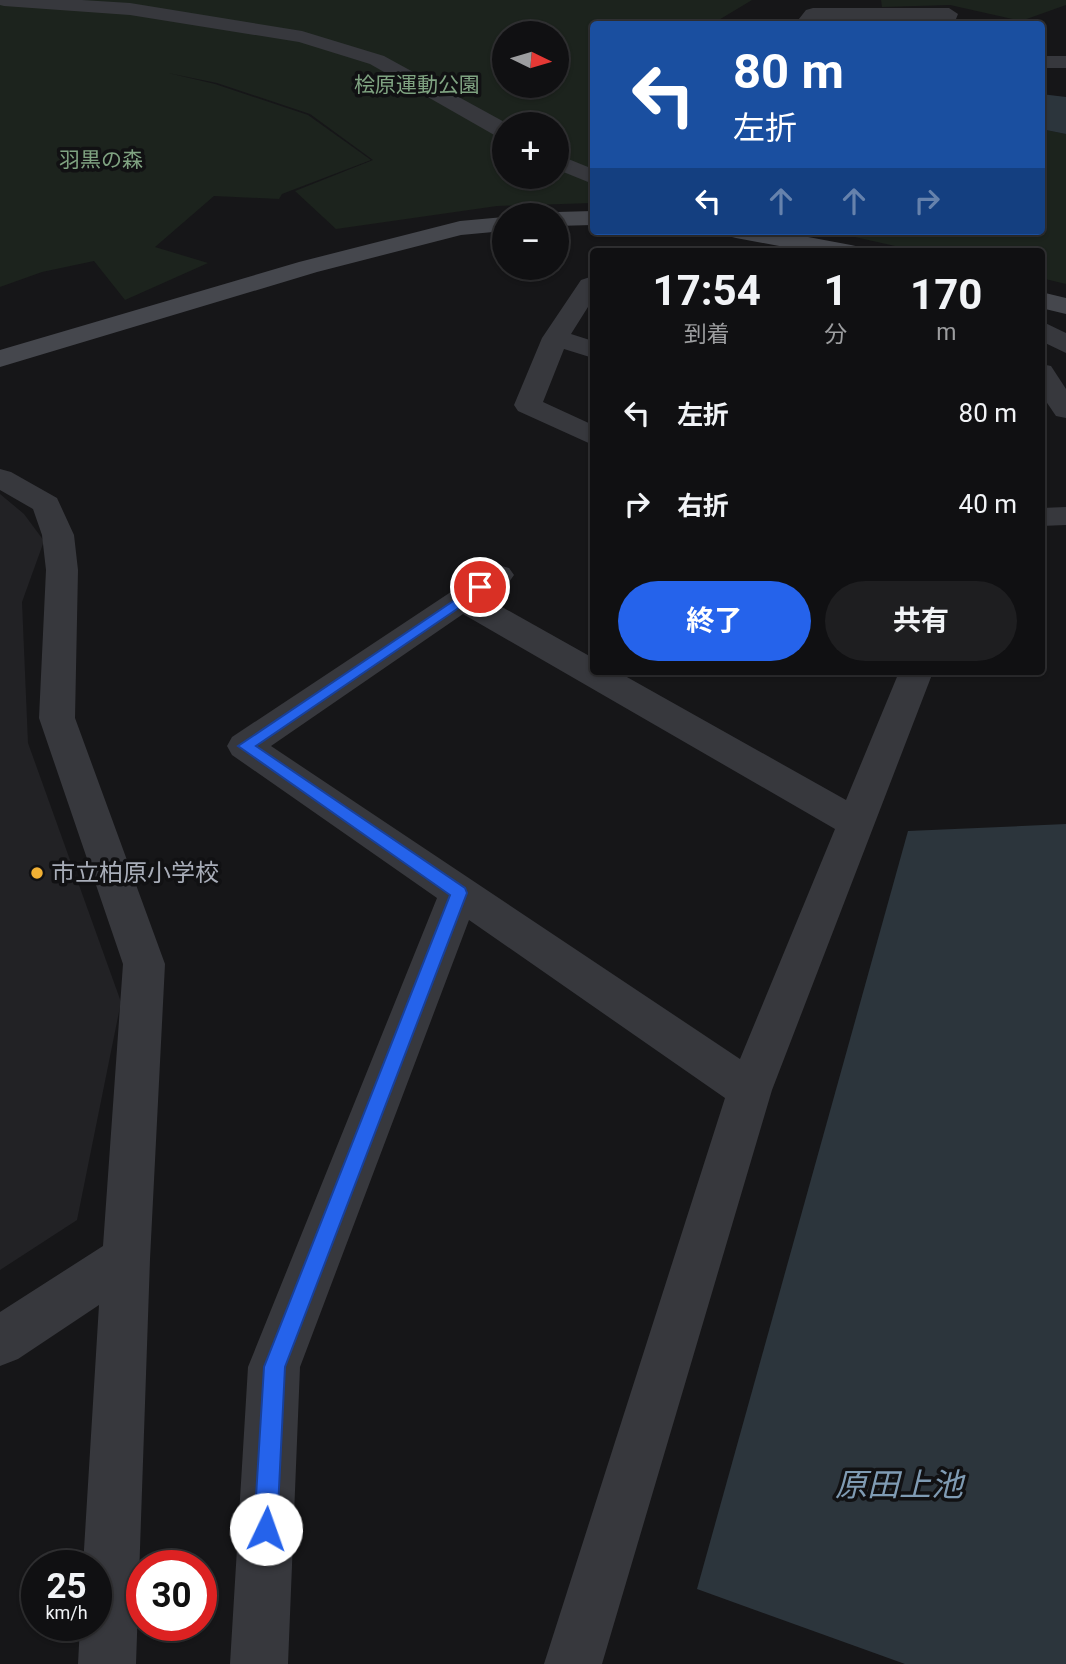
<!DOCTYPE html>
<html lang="ja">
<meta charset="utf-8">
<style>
:root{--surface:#101012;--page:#1e1e20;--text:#f1f3f6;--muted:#9c9d9f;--line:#303032;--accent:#2563eb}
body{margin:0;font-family:Roboto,"Noto Sans JP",sans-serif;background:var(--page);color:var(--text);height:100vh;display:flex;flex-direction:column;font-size:26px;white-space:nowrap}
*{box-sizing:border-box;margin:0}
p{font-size:23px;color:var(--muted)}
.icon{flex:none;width:38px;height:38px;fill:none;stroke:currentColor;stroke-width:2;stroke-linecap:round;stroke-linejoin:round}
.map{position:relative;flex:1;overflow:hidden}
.side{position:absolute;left:590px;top:248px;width:455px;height:427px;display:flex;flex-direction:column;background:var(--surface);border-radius:7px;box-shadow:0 2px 5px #0004,0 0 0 2px var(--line)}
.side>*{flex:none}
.banner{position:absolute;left:590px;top:21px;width:455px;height:214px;border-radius:7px;box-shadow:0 2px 5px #0004,0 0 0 2px var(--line);background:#1a4fa0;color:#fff;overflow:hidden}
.needle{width:46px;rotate:95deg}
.controls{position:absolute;left:492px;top:21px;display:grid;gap:14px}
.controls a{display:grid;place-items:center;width:77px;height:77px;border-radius:50%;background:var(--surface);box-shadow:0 2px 5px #0004,0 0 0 2px var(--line);font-size:35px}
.speed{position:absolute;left:21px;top:1550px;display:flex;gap:14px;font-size:35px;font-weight:700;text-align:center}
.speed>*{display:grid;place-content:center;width:91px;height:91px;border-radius:50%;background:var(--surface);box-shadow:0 2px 5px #0004,0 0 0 2px var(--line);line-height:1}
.speed small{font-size:18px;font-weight:400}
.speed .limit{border:10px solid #d22;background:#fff;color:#111}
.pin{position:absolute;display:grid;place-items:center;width:60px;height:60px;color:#fff;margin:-30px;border:4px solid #fff;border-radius:50%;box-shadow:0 2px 7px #0007}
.me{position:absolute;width:77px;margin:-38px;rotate:3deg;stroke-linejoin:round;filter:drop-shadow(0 0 5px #0008)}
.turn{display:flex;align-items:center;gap:24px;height:147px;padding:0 28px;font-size:32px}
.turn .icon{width:91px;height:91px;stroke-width:2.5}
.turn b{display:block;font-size:49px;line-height:60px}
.lanes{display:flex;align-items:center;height:66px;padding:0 28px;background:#0003;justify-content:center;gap:35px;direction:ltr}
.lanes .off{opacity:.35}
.eta{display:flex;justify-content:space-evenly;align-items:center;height:119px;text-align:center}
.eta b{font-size:42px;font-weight:700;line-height:49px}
.cta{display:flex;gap:14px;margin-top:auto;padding:14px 28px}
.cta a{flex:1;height:80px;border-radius:42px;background:var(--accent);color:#fff;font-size:28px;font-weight:700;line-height:80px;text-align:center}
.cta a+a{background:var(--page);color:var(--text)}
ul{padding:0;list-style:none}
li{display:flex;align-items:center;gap:21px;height:91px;padding:0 28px}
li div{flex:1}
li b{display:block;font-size:26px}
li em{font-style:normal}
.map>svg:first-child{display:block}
.built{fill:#222225}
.green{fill:#1c231d;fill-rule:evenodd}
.water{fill:#2c353c}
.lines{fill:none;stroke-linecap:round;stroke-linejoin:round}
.street{fill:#37383d;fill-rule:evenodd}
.secondary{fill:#45474d;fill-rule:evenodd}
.route{fill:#2563eb;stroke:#184099;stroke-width:2}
.poi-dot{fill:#f2b134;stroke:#111113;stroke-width:2.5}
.labels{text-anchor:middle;stroke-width:7;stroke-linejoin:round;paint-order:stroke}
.far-park-label{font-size:21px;fill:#7fa381;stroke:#111113}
.poi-label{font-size:24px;fill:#a8adb8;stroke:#111113;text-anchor:start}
.near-water-label{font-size:32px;font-style:italic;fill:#7f9bb3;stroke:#111113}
</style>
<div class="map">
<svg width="1066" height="1664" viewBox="0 0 1066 1664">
<rect width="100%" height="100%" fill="#161618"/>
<polygon class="built" points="0,494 24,514 44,541 22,602 28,743 121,1002 77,1220 0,1270"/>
<g class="green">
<path d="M 0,0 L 752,0 L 712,24 L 593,24 L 593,203 L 497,206 L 336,229 L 295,191 L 373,160 L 310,114 L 217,83 L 168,73 L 215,84 L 308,115 L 371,160 L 282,194 L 279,199 L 214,196 L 155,247 L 208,263 L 125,300 L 94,261 L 42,272 L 0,287 ZM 504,33 L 556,33 L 556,86 L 504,86 ZM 504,124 L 556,124 L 556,177 L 504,177 Z"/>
<polygon points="881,0 1066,0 1066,5 1021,21 950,5 882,7"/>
<polygon points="1041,129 1066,134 1066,284 1041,278 1041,252 922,252 828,231 1041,231"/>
</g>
<g class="water">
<polygon points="1041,94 1066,97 1066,134 1041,129"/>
<polygon points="1066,824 1066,1664 905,1664 697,1589 908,831"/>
</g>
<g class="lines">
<g class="street">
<polygon points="0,0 82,0 130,3 302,31 384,56 508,124 504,124 504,137 496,136 370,64 299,42 130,15 4,6 0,5"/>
<polygon points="813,8 949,8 958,14 954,24 936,24 937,20 818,20 814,24 795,24 806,10"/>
<rect x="1041" y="56" width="25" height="12"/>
<polygon points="556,154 593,169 593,184 556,169"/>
<polygon points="590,277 593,277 593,299 571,334 593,341 593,358 564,349 543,402 593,425 593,445 518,411 514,405 542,338 581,280"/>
<polygon points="1041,321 1066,333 1066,353 1041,341"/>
<polygon points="1041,364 1051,366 1066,389 1066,418 1056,416 1041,394"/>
<polygon points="0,469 11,472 57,498 74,535 78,570 75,718 165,964 150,1259 136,1664 78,1664 80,1626 96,1626 96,1566 83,1566 99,1305 18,1359 0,1366 0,1312 103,1246 123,964 39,718 46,570 42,535 33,509 0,490"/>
<polygon points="1066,507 1066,525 1041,526 1041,508"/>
<path d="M 498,565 L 509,568 L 514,575 L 509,582 L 486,598 L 593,658 L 593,672 L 618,672 L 846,800 L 899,672 L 933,672 L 772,1090 L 602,1664 L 544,1664 L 725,1098 L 469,920 L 300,1367 L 288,1664 L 230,1664 L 248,1367 L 437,898 L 232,755 L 227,746 L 232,737 L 487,568 ZM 463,614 L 835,829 L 740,1059 L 271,746 Z"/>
</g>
<g class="secondary">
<polygon points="593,211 593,225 556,226 556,215 547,215 556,212"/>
<polygon points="504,217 504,231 461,235 317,272 0,367 0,350 299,262 460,221"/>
<polygon points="724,231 776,231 851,245 860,247 863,252 811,252 736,238 728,236"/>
<polygon points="1041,292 1066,298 1066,314 1041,308"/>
</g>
</g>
<polygon class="route" points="480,583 485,584 485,590 256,746 465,888 467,893 285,1367 277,1529 274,1537 266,1540 258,1537 254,1529 264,1367 450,895 238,746"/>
<circle class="poi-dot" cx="37" cy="873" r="7"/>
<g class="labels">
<g class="far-park-label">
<text x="417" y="92">桧原運動公園</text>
<text x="101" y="167">羽黒の森</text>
</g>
<g class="poi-label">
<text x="51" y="881">市立柏原小学校</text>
</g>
<g class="near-water-label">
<text x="899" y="1496">原田上池</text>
</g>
</g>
</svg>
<div class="controls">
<a><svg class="needle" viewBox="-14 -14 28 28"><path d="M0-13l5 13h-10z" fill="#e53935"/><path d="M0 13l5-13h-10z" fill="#9c9d9f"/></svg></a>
<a>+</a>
<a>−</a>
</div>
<div class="speed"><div>25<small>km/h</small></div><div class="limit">30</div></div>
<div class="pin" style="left:480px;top:587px;background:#d93025"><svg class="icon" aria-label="arrive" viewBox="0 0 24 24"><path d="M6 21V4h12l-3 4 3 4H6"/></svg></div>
<svg class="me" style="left:266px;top:1529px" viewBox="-20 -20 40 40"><circle r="19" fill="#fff"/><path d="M0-13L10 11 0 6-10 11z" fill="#2563eb"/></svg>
<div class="banner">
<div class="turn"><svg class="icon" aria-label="left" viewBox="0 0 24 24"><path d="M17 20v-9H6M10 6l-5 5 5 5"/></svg><div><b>80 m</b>左折</div></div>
<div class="lanes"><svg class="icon" aria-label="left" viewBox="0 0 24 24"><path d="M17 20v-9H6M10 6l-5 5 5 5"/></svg><svg class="icon off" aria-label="ahead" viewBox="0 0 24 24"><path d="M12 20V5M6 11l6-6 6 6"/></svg><svg class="icon off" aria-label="ahead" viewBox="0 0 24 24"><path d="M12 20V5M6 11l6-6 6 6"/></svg><svg class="icon off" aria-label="right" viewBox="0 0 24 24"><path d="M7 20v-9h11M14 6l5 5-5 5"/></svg></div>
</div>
<section class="side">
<div class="eta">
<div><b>17:54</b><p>到着</p></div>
<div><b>1</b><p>分</p></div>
<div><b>170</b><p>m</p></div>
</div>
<ul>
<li><svg class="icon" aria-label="left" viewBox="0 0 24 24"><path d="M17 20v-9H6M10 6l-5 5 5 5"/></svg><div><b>左折</b></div><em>80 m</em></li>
<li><svg class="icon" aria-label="right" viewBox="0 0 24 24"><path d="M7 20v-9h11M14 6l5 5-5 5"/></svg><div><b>右折</b></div><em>40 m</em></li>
</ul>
<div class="cta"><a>終了</a><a>共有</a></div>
</section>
</div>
